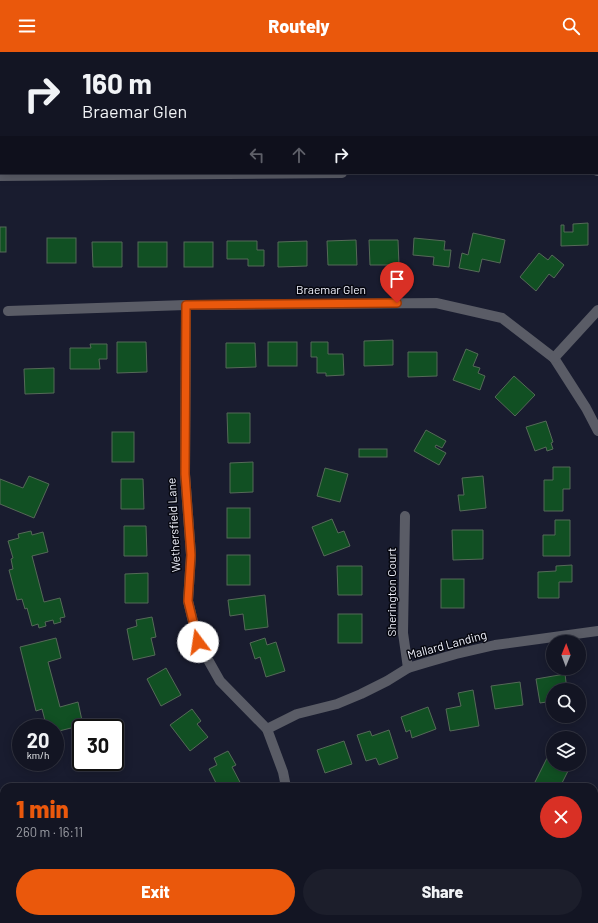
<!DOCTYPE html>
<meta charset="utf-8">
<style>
:root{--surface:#131523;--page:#1c1e2b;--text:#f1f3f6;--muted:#9d9fa6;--line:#323441;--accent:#ea580c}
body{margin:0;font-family:Barlow,sans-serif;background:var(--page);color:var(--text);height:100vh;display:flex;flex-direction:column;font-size:15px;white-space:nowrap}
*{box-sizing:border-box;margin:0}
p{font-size:13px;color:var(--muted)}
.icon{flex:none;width:22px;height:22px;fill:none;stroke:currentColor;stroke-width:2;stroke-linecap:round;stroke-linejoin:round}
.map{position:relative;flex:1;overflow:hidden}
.drawer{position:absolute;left:0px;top:731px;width:598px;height:140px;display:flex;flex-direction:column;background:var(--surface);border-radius:12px 12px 0 0;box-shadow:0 2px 10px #0003,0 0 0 1px var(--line)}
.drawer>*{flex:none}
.hud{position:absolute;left:0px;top:0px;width:598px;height:122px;box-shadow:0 2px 10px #0003,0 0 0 1px var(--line);background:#131523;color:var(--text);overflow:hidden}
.needle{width:26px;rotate:1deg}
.fabs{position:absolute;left:546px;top:583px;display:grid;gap:8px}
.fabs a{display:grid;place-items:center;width:40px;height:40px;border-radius:50%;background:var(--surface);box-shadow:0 2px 10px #0003,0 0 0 1px var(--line);font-size:20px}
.speed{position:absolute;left:12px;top:667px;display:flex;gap:8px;font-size:20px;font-weight:700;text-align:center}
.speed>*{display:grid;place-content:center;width:52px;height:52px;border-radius:50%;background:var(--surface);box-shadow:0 2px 10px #0003,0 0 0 1px var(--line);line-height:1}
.speed small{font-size:10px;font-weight:400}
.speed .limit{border:2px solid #111;border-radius:6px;background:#fff;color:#111}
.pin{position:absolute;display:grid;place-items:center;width:34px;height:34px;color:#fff;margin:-41px -17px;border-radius:50% 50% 50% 0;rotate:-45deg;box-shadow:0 0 4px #0007}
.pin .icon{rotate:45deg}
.me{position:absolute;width:44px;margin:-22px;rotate:346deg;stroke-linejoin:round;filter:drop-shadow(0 0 3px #0008)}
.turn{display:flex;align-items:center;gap:14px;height:84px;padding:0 16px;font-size:18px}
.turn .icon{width:52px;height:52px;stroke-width:2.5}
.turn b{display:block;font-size:28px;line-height:34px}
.lanes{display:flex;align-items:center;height:38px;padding:0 16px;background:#0003;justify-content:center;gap:20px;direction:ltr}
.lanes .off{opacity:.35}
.round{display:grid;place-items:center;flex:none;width:42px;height:42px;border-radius:21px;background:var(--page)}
.head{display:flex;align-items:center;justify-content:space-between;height:68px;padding:0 16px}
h1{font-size:24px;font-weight:800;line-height:30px;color:var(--accent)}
.button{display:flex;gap:8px;margin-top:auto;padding:8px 16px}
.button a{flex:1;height:46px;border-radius:24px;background:var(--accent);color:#fff;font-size:16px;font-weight:800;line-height:46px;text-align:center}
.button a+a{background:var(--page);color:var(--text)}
header{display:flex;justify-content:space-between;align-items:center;height:52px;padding:0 16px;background:var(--accent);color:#fff;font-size:18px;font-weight:800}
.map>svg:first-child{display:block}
.building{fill:#115023;stroke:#556a58}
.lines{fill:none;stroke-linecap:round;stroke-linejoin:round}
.minor{stroke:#5a5c66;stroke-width:10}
.tertiary{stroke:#5a5c66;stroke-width:10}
.route-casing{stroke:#983908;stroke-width:10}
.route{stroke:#ea580c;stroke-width:7}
.labels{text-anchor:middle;stroke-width:3;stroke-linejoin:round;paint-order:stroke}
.street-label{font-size:12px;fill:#f0f2fd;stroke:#06070f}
</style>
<header><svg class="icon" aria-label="menu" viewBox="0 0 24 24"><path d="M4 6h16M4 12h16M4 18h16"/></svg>Routely<svg class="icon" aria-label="search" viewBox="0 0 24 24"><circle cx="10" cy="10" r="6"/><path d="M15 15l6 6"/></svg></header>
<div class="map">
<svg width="598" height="871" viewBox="0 0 598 871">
<rect width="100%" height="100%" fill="#191c2f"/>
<g class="building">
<rect x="597" y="49" width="1" height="33"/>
<polygon points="588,171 588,193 561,194 561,173 564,173 564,180 573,180 573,172"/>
<rect x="0" y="175" width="6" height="25"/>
<polygon points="473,181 505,188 500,211 482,207 479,220 459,216 462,201 468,203"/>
<rect x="47" y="186" width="29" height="25"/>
<polygon points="414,186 445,189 444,198 451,198 449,215 433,213 434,205 413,203"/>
<polygon points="356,188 357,213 328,213 327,189"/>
<polygon points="369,188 398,188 399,213 370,213"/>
<polygon points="227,189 257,189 257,198 264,198 264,214 248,214 248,207 227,207"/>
<polygon points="307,189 307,214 278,215 278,190"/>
<polygon points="92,190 122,190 122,215 93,215"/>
<rect x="138" y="190" width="29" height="25"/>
<rect x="184" y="190" width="29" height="25"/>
<polygon points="539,201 548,208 552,203 564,213 554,226 549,222 536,239 520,225"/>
<polygon points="393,288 393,313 364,314 364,289"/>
<polygon points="117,290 146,290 147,320 117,321"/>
<rect x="268" y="290" width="29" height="24"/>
<polygon points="311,290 328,290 328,302 343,302 344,323 326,324 326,321 317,321 317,305 311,305"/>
<polygon points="226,291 255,291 256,315 226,316"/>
<polygon points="90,292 107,292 107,307 99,307 100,317 70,317 70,296 91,296"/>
<polygon points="466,297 478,302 473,314 480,316 478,321 485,324 480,338 453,328"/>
<polygon points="408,300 437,300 437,324 408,325"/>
<polygon points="54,316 54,341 25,342 24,317"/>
<polygon points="514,324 535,343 515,364 495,345"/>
<polygon points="227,361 250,361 250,391 228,391"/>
<polygon points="546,369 553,390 551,391 553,397 547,399 546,395 535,399 526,375"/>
<polygon points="426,378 446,389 442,396 436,393 435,395 446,401 439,413 414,399"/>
<rect x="112" y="380" width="22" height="30"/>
<rect x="359" y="397" width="28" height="8"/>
<polygon points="253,410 253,440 230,441 230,411"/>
<polygon points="553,415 570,415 570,437 563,437 563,459 544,459 544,428 553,428"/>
<polygon points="325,416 348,422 340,450 317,444"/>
<polygon points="29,424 49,432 34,466 0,452 0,427 23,436"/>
<polygon points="483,424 486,456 460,459 458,443 464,443 462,426"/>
<polygon points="121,427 143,427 144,457 121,457"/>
<rect x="227" y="456" width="23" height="30"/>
<polygon points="332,467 338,481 344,479 350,494 324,504 312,475"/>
<polygon points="555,468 570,468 570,504 543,504 543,483 555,483"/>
<polygon points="124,474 146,474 147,504 124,504"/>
<polygon points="452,478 483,478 483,507 453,508"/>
<polygon points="31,479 32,483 43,480 48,500 32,504 44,550 60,546 65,565 60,566 61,570 54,572 53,568 45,570 46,574 39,576 38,572 32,574 27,556 25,557 22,547 17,548 9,518 13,517 11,507 13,506 8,489 19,486 18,482"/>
<rect x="227" y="503" width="23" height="30"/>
<polygon points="572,513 572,530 559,530 559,546 538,546 538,520 556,519 556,514"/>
<polygon points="337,514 362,514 362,543 338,543"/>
<polygon points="148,521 148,551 125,551 125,522"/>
<rect x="441" y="527" width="23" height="29"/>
<polygon points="265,543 268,575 245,578 243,562 230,564 228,548"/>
<rect x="338" y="562" width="24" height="29"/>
<polygon points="152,565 156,585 151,586 155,603 133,608 127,577 137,574 136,568"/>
<polygon points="56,586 61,606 48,610 60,655 78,650 83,673 55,680 55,676 47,676 42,657 36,659 20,595"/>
<polygon points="265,586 267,593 276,590 285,619 266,625 260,605 255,607 250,591"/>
<polygon points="166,616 181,643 161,654 147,627"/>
<polygon points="565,622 567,638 553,638 553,649 540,651 536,627"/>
<polygon points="520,630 523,653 495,657 491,634"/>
<polygon points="473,638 479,674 450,679 446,657 461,654 458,641"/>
<polygon points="428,655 436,677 412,686 410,678 406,680 401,665"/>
<polygon points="192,657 201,669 197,672 208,685 190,699 170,673"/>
<polygon points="389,678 398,706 379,713 376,706 366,709 357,683 370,679 372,684"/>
<polygon points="344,689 352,712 325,721 317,698"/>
<polygon points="228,699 236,713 232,715 242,734 240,735 218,735 209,717 217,713 214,706"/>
<polygon points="547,706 553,708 553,712 560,712 569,717 560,735 541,735 534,732"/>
<polygon points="464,867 475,867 476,871 455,871"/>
<polygon points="524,867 547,867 547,868 536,871 525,871"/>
</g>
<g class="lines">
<g class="minor">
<polyline points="186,253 185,422 191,503 188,549 198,590 220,629 267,677 283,720 286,735"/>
<polyline points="8,259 186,253 436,251 502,266 554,306 586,356 598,379"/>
<polyline points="554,306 598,258"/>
<polyline points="405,464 403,581 408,616"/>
<polyline points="267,677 297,662 337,652 361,642 387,629 408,616 428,610 456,602 495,593 598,579"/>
<polyline points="594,758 598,752"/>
<polyline points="594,856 598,866"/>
<polyline points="298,867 298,871"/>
<polyline points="362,871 374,867"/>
</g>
<g class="tertiary">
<polyline points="597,119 598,119"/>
<polyline points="0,124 342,121"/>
</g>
</g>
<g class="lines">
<g class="route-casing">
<polyline id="route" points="198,590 188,549 191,503 185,422 186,253 397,251"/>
</g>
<use href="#route" class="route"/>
</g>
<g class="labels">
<g class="street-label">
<text x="331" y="242">Braemar Glen</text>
<text transform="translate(174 473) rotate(-93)" y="4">Wethersfield Lane</text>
<text transform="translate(392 540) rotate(-90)" y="4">Sherington Court</text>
<text transform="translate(447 593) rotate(-15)" y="4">Mallard Landing</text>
</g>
</g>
</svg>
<div class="fabs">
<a><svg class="needle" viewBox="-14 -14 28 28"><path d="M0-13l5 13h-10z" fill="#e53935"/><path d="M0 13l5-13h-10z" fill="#9d9fa6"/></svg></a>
<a><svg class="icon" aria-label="search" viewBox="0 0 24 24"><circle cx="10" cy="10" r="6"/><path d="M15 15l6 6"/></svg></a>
<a><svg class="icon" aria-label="layers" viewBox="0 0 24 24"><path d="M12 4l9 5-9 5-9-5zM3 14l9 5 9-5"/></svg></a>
</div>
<div class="speed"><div>20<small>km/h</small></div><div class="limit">30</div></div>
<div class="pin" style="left:397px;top:251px;background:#d93025"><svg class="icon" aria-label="arrive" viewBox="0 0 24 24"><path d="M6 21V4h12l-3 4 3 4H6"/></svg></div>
<svg class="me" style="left:198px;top:590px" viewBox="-20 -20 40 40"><circle r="19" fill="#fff"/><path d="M0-13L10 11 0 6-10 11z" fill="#ea580c"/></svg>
<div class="hud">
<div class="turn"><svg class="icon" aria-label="right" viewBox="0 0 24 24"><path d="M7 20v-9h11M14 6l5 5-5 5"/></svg><div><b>160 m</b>Braemar Glen</div></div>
<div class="lanes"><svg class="icon off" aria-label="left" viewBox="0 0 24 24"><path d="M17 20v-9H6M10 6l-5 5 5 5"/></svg><svg class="icon off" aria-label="ahead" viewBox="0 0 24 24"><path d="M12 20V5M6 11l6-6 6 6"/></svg><svg class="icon" aria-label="right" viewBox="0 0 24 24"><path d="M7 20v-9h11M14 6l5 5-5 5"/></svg></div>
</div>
<section class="drawer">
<div class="head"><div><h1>1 min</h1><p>260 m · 16:11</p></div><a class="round" style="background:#d93025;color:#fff"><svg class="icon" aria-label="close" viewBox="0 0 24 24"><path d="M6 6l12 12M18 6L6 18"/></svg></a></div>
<div class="button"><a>Exit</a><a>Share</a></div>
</section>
</div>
